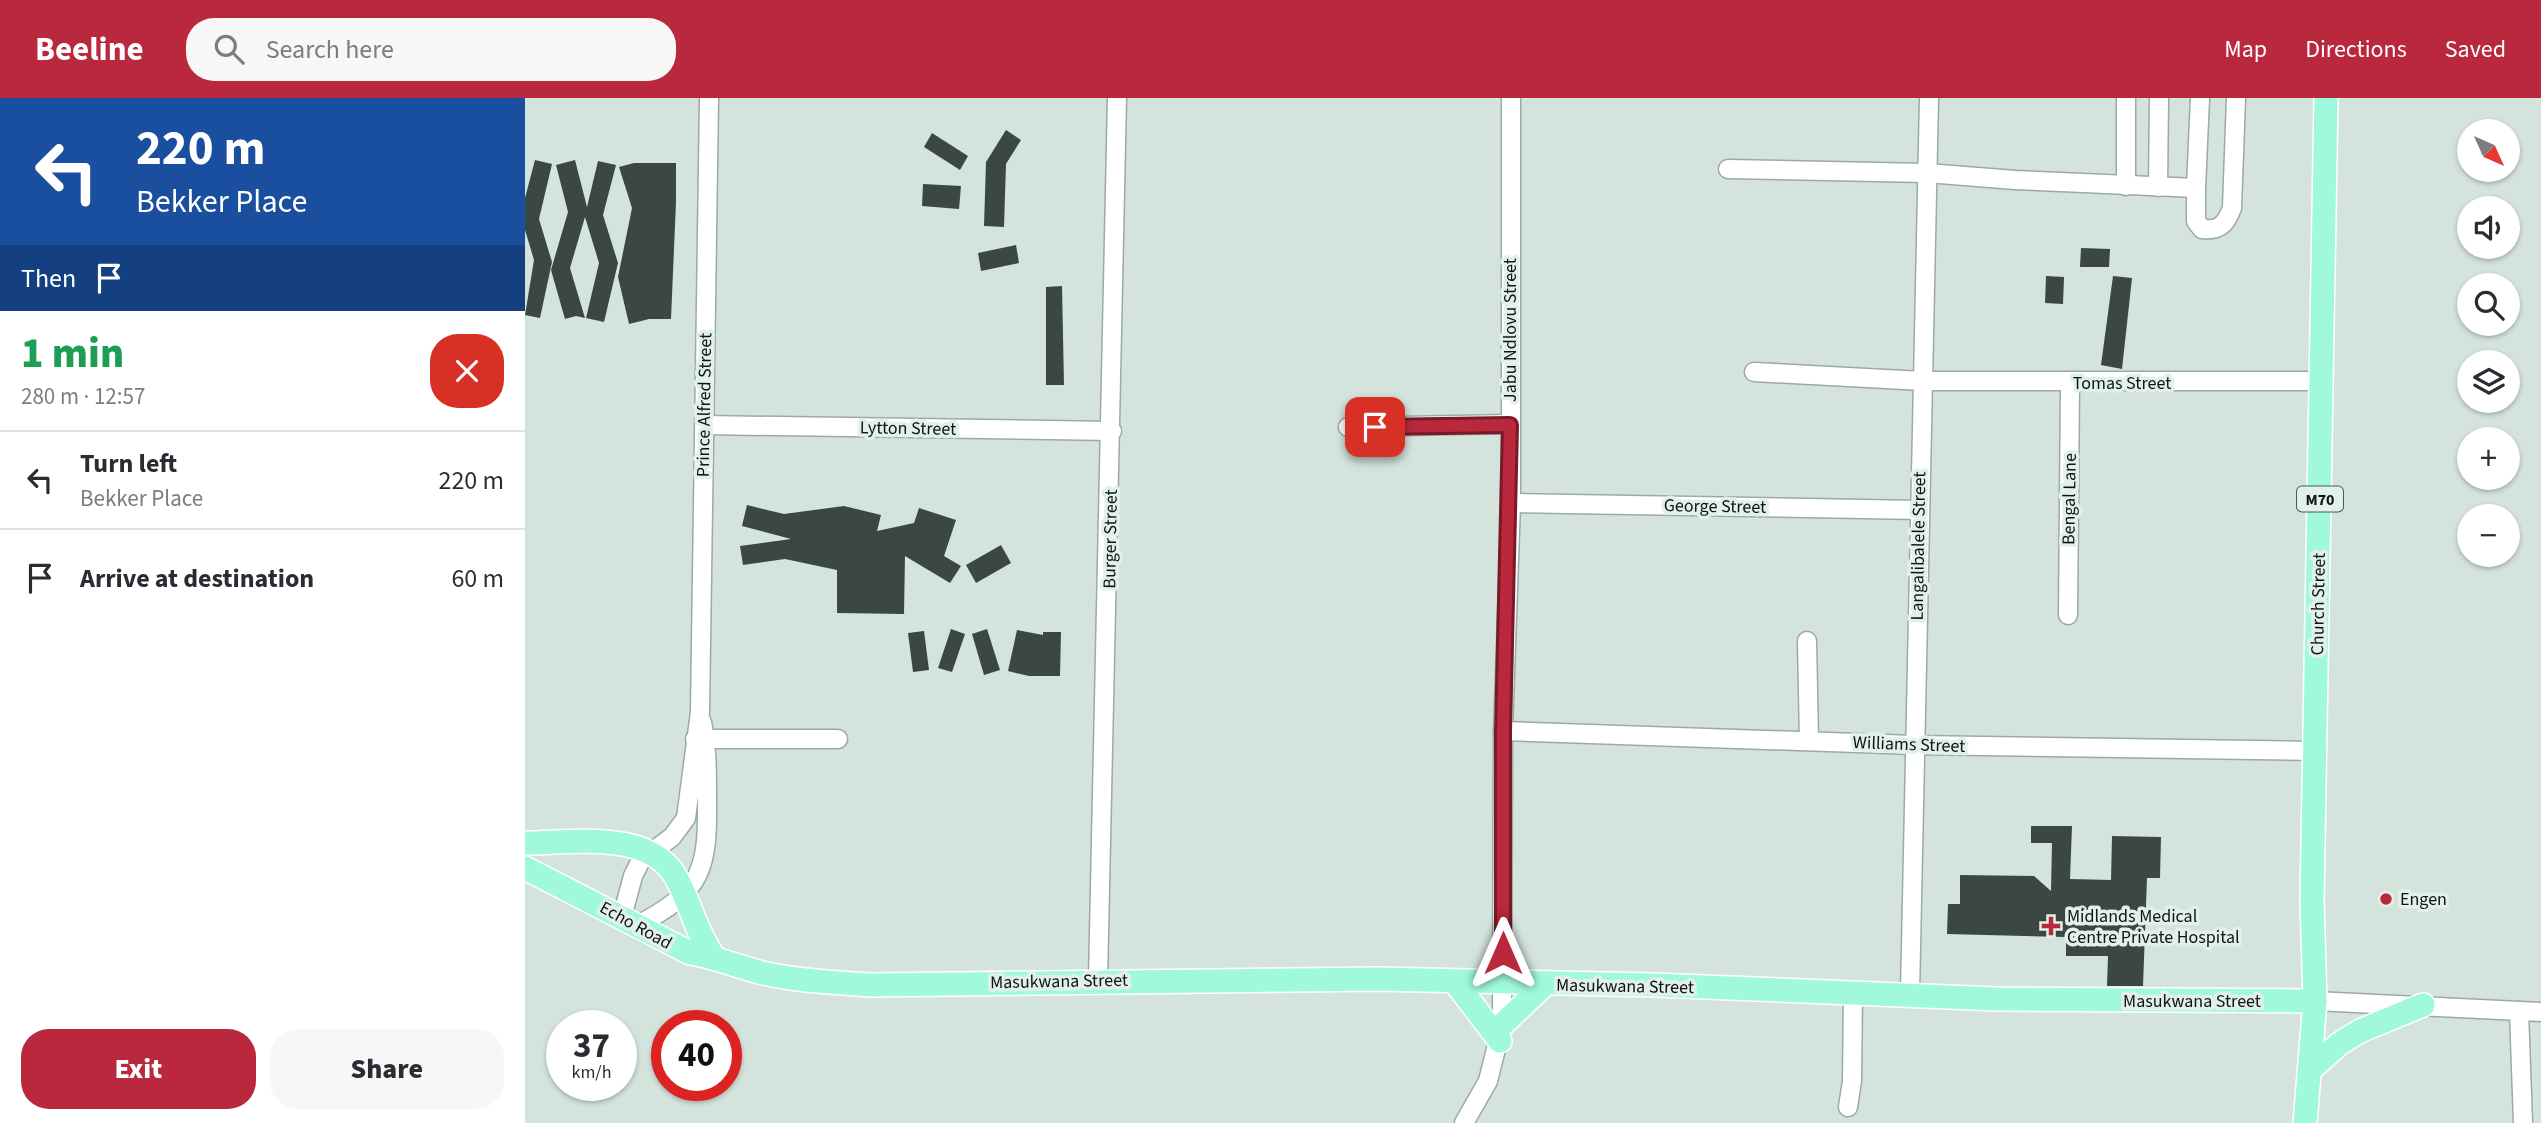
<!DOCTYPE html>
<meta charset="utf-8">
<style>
:root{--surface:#fff;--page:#f7f7f7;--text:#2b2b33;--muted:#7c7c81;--line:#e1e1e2;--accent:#b9283c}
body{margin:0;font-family:"Source Sans 3",sans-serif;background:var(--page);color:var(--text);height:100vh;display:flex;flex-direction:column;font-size:26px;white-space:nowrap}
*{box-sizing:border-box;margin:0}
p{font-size:23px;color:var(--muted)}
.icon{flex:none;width:38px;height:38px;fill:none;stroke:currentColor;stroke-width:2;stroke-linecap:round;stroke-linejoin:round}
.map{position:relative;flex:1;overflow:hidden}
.sheet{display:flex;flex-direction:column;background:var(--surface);width:525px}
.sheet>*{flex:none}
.hud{background:#1a4fa0;color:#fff;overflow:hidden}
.needle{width:46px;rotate:135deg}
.buttons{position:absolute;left:1932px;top:21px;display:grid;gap:14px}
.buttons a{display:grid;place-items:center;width:63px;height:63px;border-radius:50%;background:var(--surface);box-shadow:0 2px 5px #0004;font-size:35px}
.speed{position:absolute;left:21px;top:912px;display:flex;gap:14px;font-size:35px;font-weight:700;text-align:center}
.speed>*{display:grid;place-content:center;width:91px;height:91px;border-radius:50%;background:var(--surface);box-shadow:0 2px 5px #0004;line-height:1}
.speed small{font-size:18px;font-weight:400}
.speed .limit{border:10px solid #d22;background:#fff;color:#111}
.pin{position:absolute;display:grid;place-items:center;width:60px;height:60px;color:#fff;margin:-30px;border-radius:14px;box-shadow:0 4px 10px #0006}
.me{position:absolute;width:77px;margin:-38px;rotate:0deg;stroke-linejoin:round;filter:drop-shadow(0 0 5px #0008)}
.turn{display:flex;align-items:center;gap:24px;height:147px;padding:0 21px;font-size:32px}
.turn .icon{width:91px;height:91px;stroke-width:2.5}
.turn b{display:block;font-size:49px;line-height:60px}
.then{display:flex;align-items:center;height:66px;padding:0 21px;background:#0003;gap:14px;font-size:26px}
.round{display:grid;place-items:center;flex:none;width:74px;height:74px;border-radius:28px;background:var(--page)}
.summary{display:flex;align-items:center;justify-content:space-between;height:119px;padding:0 21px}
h1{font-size:42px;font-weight:800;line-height:52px;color:#1e9e55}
.primary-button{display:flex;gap:14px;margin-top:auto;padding:14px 21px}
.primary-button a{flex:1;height:80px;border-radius:28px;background:var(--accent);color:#fff;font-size:28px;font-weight:800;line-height:80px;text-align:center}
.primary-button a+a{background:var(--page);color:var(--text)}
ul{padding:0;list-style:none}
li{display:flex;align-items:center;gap:21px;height:98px;padding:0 21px;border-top:2px solid var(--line)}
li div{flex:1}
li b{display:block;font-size:26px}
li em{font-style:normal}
header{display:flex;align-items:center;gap:42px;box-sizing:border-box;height:98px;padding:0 35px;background:var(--accent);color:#fff}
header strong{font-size:33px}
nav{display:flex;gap:38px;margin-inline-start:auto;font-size:24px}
.search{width:490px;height:63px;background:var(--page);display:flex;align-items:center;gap:18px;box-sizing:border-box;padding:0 24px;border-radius:28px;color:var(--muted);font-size:26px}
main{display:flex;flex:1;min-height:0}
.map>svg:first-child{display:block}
.building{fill:#3a4742}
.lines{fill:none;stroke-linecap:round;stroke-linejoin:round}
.minor-casing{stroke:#9baaa4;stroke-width:21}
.major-casing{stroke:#fff;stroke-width:26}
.minor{stroke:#fff;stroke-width:18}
.major{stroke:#a0f9dd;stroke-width:23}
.route-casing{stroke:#781a27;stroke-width:18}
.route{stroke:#b9283c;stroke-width:12}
.poi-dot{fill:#b9283c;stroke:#e1f1ea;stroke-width:2.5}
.labels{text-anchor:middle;stroke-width:7;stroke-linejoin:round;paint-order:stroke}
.shield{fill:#e1f1ea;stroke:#4e5653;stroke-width:2}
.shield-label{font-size:16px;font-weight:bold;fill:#0f1412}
.street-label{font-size:18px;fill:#0f1412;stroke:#e1f1ea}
.poi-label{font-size:18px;fill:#0f1412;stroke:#e1f1ea;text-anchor:start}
</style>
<header>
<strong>Beeline</strong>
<div class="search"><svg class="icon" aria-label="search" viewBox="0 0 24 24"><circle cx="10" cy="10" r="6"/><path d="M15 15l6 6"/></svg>Search here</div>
<nav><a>Map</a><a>Directions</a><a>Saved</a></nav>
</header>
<main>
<section class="sheet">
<div class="hud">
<div class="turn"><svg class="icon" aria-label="left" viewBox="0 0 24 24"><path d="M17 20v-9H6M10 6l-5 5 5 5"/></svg><div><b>220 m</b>Bekker Place</div></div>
<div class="then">Then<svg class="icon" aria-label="arrive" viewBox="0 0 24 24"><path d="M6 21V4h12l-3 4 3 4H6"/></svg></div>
</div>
<div class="summary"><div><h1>1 min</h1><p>280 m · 12:57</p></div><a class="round" style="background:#d93025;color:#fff"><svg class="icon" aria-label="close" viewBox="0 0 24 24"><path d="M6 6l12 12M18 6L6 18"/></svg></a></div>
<ul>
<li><svg class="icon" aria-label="left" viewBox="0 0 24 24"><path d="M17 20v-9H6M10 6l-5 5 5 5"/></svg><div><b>Turn left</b><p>Bekker Place</p></div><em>220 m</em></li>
<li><svg class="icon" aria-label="arrive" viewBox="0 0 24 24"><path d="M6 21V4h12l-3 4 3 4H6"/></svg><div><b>Arrive at destination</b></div><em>60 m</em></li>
</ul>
<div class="primary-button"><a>Exit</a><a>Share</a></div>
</section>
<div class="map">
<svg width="2016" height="1025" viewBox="0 0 2016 1025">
<rect width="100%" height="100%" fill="#d4e4dd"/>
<g class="building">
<polygon points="481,32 496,42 481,66 479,129 459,128 461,64"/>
<polygon points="407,35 443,58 435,72 399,49"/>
<polygon points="10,62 27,66 14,121 27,164 15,220 0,217 9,162 0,132 0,100"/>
<polygon points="50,62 62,109 73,63 91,67 78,117 93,165 79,224 61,220 74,165 60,119 45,170 60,220 51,218 40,221 26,172 43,114 31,67"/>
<polygon points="109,65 151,65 151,104 146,221 124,221 104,226 93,179 107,110 94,69"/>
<polygon points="398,86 436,88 434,111 397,108"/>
<polygon points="491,147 494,165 456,173 453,155"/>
<polygon points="1556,150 1585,151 1584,169 1555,169"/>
<polygon points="1521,178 1539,179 1538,206 1520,205"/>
<polygon points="1588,178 1607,180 1597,271 1576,267"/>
<polygon points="537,188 539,287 521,287 521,189"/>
<polygon points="222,407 259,416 319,408 356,417 352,433 389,425 394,410 431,422 419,458 436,468 425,485 380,458 379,516 312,515 312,472 260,461 218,467 215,448 266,441 217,428"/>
<polygon points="476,447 486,465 451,485 441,467"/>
<polygon points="426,531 440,536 427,574 413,570"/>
<polygon points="462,531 475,572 459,577 447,536"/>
<polygon points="492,532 518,537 518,534 536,534 535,578 504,578 483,573"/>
<polygon points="399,533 404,572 388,574 383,535"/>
<polygon points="1506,728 1547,728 1545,781 1586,782 1587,738 1636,739 1635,780 1622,780 1618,888 1582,888 1583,858 1541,858 1541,839 1422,836 1423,806 1435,806 1435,777 1509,778 1526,793 1527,745 1506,745"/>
</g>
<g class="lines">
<g class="minor-casing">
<g id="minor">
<polyline points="1601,0 1601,88"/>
<polyline points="1203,71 1402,75 1490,82 1671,90 1675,0"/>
<polyline points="1633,89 1634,0"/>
<path d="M 1671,90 L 1671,123 L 1677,131 C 1695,133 1701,126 1707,110 L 1711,0"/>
<polyline points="1229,274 1398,283 1797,283"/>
<polyline points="179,327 587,333"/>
<polyline points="823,329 985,326"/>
<polyline points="986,405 1394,412"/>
<polyline points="1543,517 1545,285"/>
<polyline points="1282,543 1284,643"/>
<polyline points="978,633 1389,647 1790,653"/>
<polyline points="170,641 313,641"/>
<polyline points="97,819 108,778 116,762 147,739 161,720 175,614 184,0"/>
<path d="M 111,828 C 178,793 183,772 182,699 C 182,674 182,649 177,624"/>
<polyline points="573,882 592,0"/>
<polyline points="1385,896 1404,0"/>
<polyline points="1790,903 2016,914"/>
<polyline points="1994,913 1998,1025"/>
<polyline points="1323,1009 1327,983 1328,896"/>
<polyline points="939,1025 963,983 977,927 978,633 986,405 986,0"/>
</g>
</g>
<g class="major-casing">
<g id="major">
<path d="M 0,745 C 48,745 129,730 154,785 C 167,811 171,833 188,858"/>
<path d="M 0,770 L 165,855 C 190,859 211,868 234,874 C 270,883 307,884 344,887 L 853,881 L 1130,887 L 1473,901 L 1790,903"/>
<polyline points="930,884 975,943"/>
<polyline points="977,927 1020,886"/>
<polyline points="1786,971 1814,946 1835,933 1898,907"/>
<polyline points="1780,1025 1790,903 1787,803 1801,0"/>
</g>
</g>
<use href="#minor" class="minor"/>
<use href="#major" class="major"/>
</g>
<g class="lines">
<g class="route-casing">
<polyline id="route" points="850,329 985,327 978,633 978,855"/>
</g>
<use href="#route" class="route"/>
</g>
<g class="poi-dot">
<circle cx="1861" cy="801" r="7"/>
<path d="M1522.5 817.5h7v7h7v7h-7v7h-7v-7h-7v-7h7z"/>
</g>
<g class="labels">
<rect class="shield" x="1772" y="388.5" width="46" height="25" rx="5"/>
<g class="shield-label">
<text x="1795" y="407">M70</text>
</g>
<g class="street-label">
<text transform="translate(985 232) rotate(-90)" y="6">Jabu Ndlovu Street</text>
<text x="1597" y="291">Tomas Street</text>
<text transform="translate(179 307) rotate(-89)" y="6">Prince Alfred Street</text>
<text transform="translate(383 330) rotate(1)" y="6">Lytton Street</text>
<text transform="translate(1544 401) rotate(-89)" y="6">Bengal Lane</text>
<text transform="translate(1190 408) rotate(1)" y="6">George Street</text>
<text transform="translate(585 441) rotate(-89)" y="6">Burger Street</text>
<text transform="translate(1393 448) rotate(-89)" y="6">Langalibalele Street</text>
<text transform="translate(1793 506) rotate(-89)" y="6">Church Street</text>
<text transform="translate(1384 646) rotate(2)" y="6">Williams Street</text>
<text transform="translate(111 827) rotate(29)" y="6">Echo Road</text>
<text transform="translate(534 883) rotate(-1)" y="6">Masukwana Street</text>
<text transform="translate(1100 888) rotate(1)" y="6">Masukwana Street</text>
<text x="1667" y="909">Masukwana Street</text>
</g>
<g class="poi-label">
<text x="1875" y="807">Engen</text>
<text x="1542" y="824">Midlands Medical<tspan x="1542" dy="21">Centre Private Hospital</tspan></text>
</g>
</g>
</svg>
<div class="buttons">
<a><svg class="needle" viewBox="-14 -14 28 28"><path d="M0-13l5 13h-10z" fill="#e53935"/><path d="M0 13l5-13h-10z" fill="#7c7c81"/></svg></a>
<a><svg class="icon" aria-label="sound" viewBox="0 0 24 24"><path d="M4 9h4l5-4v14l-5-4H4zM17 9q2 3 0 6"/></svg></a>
<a><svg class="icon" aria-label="search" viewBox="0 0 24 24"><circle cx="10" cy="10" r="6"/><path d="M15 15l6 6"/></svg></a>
<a><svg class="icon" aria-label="layers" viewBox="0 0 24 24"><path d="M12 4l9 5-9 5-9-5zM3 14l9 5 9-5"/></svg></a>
<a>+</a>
<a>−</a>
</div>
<div class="speed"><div>37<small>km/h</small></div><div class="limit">40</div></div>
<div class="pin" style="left:850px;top:329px;background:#d93025"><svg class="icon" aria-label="arrive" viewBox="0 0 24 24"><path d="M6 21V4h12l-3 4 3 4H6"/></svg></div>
<svg class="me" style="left:978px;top:855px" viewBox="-20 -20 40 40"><path d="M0-17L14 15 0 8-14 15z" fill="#b9283c" stroke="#fff" stroke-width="4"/></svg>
</div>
</main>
